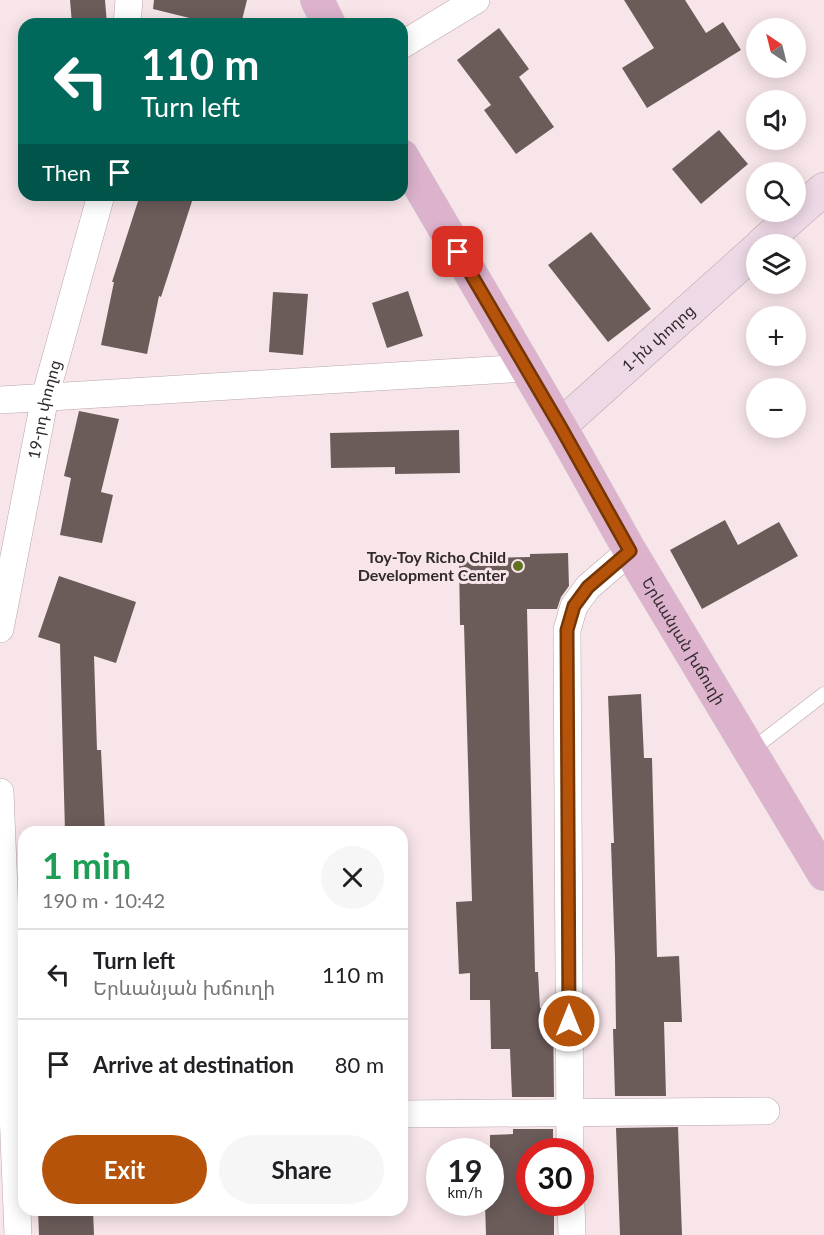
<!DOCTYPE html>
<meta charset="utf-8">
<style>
:root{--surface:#fff;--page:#f6f6f6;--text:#202124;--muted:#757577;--line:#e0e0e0;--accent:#b45309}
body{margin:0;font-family:Lato,"Noto Sans Armenian",sans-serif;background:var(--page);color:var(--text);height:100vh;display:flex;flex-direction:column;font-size:22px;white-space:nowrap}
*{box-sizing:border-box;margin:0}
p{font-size:20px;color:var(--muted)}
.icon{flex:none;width:33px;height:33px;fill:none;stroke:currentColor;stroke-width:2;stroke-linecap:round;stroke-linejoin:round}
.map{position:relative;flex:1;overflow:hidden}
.drawer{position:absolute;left:18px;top:826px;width:390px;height:390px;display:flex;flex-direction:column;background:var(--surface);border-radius:18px;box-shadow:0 3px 15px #0003}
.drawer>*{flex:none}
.top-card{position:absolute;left:18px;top:18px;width:390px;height:183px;border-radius:18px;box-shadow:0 3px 15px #0003;background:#00695c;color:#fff;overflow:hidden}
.needle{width:39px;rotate:325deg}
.controls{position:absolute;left:746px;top:18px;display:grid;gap:12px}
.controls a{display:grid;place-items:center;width:60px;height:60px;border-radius:50%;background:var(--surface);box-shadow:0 3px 15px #0003;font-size:30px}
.speed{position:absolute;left:426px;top:1138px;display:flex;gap:12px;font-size:30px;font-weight:700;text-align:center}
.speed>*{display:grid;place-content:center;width:78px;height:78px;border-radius:50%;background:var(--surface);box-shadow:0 3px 15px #0003;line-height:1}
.speed small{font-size:15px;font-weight:400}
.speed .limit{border:9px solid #d22;background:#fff;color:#111}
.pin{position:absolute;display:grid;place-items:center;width:51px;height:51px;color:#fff;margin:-26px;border-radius:12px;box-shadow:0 3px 9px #0006}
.me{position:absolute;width:66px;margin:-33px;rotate:0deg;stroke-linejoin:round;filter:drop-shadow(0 0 4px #0008)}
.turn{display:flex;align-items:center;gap:21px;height:126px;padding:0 24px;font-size:27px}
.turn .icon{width:78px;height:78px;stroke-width:2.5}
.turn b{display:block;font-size:42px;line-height:51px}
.then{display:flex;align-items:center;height:57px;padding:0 24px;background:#0003;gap:12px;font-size:22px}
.round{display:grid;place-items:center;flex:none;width:63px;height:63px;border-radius:32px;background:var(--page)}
.summary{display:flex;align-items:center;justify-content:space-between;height:102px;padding:0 24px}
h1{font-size:36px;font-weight:700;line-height:45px;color:#1e9e55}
.button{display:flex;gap:12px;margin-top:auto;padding:12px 24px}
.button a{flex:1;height:69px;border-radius:36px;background:var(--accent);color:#fff;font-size:24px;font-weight:700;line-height:69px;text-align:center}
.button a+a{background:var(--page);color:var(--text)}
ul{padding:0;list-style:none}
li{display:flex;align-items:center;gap:18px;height:90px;padding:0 24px;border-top:2px solid var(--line)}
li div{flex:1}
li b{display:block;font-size:22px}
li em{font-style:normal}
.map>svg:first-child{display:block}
.building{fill:#6b5c5a}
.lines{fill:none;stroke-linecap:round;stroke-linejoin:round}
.lane-casing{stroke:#b8a7aa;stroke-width:15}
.street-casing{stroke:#b8a7aa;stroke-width:28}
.secondary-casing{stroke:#b8a7aa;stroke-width:34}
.primary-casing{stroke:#cecccc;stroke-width:34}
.lane{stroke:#fff;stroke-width:14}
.street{stroke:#fff;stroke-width:27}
.secondary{stroke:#eed9e6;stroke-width:33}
.primary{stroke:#dcb2cd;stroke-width:33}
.route-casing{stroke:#753606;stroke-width:15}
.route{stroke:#b45309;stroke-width:10}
.poi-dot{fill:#60711f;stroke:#f8e5e9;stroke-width:2}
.labels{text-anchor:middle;stroke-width:6;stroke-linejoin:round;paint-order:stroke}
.street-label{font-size:16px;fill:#322b2c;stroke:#f8e5e9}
.poi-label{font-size:16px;font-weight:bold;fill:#322b2c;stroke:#f8e5e9;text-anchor:end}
</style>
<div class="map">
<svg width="824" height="1235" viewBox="0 0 824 1235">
<rect width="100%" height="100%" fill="#f8e5e9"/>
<g class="building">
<polygon points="70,0 105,0 107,24 72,24"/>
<polygon points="154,0 247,0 241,24 214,24 153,9"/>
<polygon points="624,0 685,0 706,33 723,22 741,50 647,108 622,68 654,48"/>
<polygon points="499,28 529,69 519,77 554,127 516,154 484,110 491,105 457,60"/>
<polygon points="719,130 748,164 701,204 672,169"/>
<polygon points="140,195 194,195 161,297 159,296 147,354 101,345 114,282 112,282"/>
<polygon points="591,232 651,309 608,342 548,265"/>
<polygon points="408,291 423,336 387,348 372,303"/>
<polygon points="273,292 308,294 303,355 269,352"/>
<polygon points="79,411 119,419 101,492 113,495 102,543 60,535 71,478 64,476"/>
<polygon points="459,430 460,473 395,474 395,467 331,468 330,433"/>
<polygon points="725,520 738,545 779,522 798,556 702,609 670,550"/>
<polygon points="568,553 569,586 561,597 557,609 527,609 535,972 538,972 540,1008 553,1008 554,1097 512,1097 510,1049 491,1049 490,1000 470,1000 470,973 459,974 456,902 472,901 464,625 460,625 459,559 530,557 530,554"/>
<polygon points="59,576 136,602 116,663 94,656 97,750 101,750 105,832 65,832 60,644 38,637"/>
<polygon points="641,694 644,758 652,758 657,957 679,956 682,1022 664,1022 666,1096 615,1096 613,1029 616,1029 615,958 611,843 614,843 608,696"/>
<polygon points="678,1127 682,1235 620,1235 616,1128"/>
<polygon points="513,1129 553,1129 553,1152 530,1152 530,1203 554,1203 554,1235 486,1235 485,1203 490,1203 490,1135 513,1134"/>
<polygon points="38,1210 93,1210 94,1235 39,1235"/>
</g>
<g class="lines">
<g class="lane-casing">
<polyline id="lane" points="750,751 824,694"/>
</g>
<g class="street-casing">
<g id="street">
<polyline points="127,24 129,0"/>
<polyline points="402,45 476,0"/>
<polyline points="0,400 525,368"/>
<path id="s1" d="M 0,629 L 45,397 L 101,195"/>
<polyline points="0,792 18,1235"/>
<polyline points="402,1114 766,1111"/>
<polyline points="570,1152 567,630 574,606 588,587 630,551"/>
<polyline points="571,1203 572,1235"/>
</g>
</g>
<g class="secondary-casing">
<g id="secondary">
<polyline points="762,244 824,189"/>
<path id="s2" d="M 560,426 L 756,250"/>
</g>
</g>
<g class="primary-casing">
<g id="primary">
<polyline points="317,0 329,24"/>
<path id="s3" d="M 402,156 L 560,426 L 630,551 L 824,874"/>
</g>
</g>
<use href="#lane" class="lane"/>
<use href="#street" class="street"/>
<use href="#secondary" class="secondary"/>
<use href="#primary" class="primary"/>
</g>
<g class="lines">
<g class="route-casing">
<polyline id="route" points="458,252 560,426 630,551 588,587 574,606 567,630 569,1021"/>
</g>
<use href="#route" class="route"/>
</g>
<circle class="poi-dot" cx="518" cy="566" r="6"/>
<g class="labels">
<g class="street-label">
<text dy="6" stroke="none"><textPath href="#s2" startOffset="132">1-ին փողոց</textPath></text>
<text dy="6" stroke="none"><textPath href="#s1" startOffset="224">19-րդ փողոց</textPath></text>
<text dy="6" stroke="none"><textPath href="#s3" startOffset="561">Երևանյան խճուղի</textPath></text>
</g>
<g class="poi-label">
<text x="506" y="563">Toy-Toy Richo Child<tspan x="506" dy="18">Development Center</tspan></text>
</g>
</g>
</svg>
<div class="controls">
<a><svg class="needle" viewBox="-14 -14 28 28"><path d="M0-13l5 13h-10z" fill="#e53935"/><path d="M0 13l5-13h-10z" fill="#757577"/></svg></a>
<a><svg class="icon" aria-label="sound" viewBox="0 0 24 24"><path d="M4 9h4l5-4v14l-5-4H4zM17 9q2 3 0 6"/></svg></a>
<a><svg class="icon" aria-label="search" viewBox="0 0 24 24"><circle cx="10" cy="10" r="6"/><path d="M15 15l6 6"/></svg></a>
<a><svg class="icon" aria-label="layers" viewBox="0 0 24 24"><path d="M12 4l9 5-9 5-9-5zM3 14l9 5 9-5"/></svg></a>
<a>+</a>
<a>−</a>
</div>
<div class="speed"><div>19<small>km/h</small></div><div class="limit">30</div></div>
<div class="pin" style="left:458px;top:252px;background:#d93025"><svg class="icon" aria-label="arrive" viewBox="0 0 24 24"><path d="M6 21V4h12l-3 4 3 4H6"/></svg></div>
<svg class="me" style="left:569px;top:1021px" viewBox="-20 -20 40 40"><circle r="17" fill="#b45309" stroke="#fff" stroke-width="3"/><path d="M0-11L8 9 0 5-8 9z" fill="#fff"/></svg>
<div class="top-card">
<div class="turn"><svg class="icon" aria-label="left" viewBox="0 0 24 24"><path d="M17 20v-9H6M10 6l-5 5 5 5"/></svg><div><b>110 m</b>Turn left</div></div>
<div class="then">Then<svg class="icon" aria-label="arrive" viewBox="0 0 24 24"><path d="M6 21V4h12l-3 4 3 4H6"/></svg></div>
</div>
<section class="drawer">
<div class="summary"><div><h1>1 min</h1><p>190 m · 10:42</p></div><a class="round"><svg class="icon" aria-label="close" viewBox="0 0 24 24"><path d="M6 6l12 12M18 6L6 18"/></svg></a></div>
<ul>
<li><svg class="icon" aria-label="left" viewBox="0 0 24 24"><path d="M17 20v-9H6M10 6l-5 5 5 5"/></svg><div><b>Turn left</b><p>Երևանյան խճուղի</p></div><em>110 m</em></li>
<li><svg class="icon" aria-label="arrive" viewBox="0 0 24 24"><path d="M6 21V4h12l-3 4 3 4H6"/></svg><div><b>Arrive at destination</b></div><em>80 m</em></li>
</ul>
<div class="button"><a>Exit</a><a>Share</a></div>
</section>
</div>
